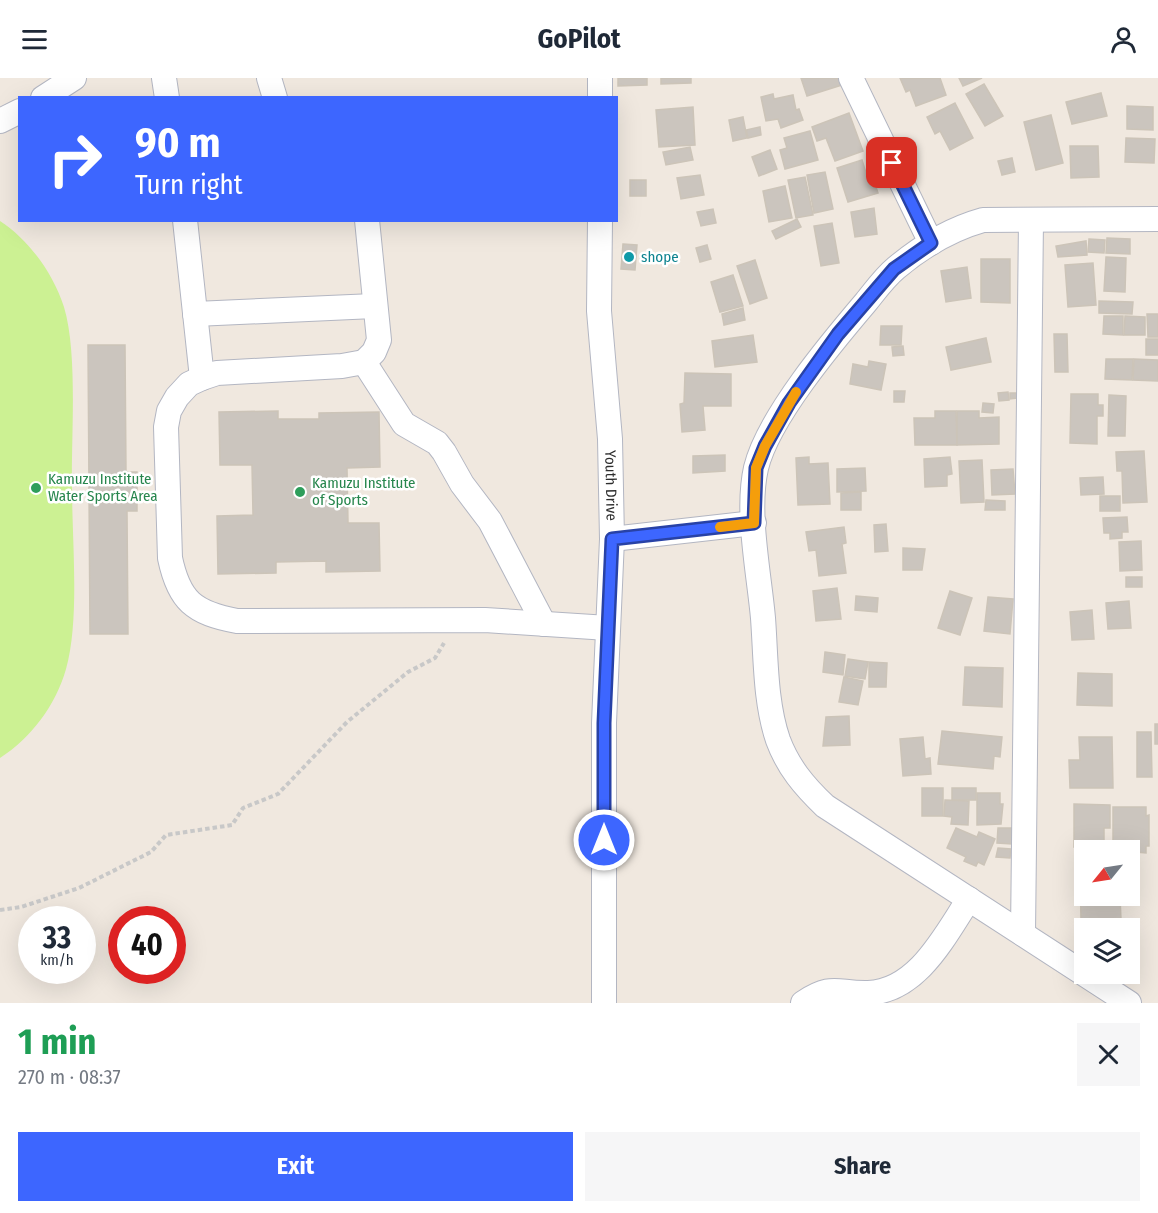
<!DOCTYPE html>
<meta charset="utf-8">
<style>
:root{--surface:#fff;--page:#f6f6f7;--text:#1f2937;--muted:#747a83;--accent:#3d66ff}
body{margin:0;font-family:"Fira Sans Condensed",sans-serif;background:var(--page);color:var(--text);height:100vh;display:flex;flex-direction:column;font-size:22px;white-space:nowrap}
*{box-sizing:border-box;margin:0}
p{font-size:20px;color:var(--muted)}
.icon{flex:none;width:33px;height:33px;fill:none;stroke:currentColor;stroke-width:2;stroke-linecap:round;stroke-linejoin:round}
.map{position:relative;height:925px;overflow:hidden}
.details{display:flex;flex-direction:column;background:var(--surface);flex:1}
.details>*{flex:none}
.hud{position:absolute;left:18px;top:18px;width:600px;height:126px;border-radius:0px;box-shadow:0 6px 24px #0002;background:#3d66ff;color:#fff;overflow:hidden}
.needle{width:39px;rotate:240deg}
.tools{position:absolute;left:1074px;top:762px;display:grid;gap:12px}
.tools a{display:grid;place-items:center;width:66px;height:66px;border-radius:0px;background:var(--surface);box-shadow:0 6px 24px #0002;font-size:30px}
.speed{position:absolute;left:18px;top:828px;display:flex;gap:12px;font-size:30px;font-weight:700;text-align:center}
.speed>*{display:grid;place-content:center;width:78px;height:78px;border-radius:50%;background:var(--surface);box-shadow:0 6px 24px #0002;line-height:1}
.speed small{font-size:15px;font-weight:400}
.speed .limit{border:9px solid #d22;background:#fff;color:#111}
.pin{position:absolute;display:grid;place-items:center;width:51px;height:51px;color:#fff;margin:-26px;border-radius:12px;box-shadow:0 3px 9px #0006}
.me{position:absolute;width:66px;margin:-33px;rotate:0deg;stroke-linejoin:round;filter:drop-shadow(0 0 4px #0008)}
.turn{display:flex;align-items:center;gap:21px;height:126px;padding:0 18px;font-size:27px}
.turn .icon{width:78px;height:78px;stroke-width:2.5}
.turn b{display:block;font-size:42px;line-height:51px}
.round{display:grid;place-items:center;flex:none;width:63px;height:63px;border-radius:0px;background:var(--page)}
.head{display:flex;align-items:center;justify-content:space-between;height:102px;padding:0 18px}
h1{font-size:36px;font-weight:700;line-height:45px;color:#1e9e55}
.button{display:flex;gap:12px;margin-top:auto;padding:12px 18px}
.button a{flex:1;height:69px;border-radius:0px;background:var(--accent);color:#fff;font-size:24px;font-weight:700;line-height:69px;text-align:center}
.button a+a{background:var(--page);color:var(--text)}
header{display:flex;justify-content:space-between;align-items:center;height:78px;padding:0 18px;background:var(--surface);font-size:27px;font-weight:700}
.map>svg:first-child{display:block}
.pitch{fill:#ccf193}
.building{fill:#cbc5be;stroke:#ccc4b8;stroke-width:1.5}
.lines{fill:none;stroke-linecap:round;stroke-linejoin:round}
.minor-casing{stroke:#b3b6c2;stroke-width:26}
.path{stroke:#c8c8c8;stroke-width:4;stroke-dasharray:4.5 3;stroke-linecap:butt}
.minor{stroke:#fff;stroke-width:24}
.route-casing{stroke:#2842a6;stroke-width:15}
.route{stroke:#3d66ff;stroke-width:10}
.slow{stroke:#f59e0b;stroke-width:10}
.culture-dot{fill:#0f9aa8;stroke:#fff;stroke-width:2}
.leisure-dot{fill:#2e9e5b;stroke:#fff;stroke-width:2}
.labels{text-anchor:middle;stroke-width:5;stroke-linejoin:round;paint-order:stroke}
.culture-label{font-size:15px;fill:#0d838f;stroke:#fff;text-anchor:start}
.leisure-label{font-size:15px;fill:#27864d;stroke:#fff;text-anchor:start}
.street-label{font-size:15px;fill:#2d2d2d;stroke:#fff}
</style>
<header><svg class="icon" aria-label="menu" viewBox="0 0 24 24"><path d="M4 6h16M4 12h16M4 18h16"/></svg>GoPilot<svg class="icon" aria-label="person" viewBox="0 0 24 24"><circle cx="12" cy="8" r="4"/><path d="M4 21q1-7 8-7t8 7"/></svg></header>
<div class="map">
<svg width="1158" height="925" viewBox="0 0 1158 925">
<rect width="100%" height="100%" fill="#f0e8df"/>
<path class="pitch" d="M 0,143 C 29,162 53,195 64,229 C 78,276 71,358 72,410 C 72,462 80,542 66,591 C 56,627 31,660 0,680 Z"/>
<g class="building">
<polygon points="618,0 647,0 647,7 618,8"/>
<polygon points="661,0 691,0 691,5 661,6"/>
<polygon points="801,0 840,0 842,7 807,18"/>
<polygon points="900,0 940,0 946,17 916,28 910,12 906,14"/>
<polygon points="959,0 982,0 963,8"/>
<polygon points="984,6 1003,38 985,48 966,16"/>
<polygon points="1101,15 1107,38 1072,46 1066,24"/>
<polygon points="773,16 774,21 793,17 796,32 799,31 803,42 781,50 778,41 766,43 761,19"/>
<polygon points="955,25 973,60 950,72 940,53 935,56 927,39"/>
<polygon points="1127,28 1153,29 1153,52 1127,51"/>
<polygon points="693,29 695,67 659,69 656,32"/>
<polygon points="849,35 863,73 835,83 826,60 817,63 812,49"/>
<polygon points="1051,37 1063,85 1036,92 1024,44"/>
<polygon points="743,39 747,60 733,63 729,42"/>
<polygon points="760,49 761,57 748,60 746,52"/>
<polygon points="810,53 818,82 785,91 780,72 787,70 784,60"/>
<polygon points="1126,60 1155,61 1154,85 1125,84"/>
<polygon points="1070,68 1098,68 1099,99 1071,100"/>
<polygon points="690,69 693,82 666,87 663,74"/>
<polygon points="770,72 777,91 759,98 752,79"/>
<polygon points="1012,80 1015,94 1002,97 998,83"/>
<polygon points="862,82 866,95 871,94 878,115 848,124 837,90"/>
<polygon points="825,94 833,131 814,135 807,97"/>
<polygon points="700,97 704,117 681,121 677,100"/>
<polygon points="805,99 813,137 796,140 788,102"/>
<rect x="630" y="102" width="16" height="16"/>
<polygon points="785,108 792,140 769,144 763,113"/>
<polygon points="874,130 877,156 855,159 851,134"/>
<polygon points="713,131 716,145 701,148 697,134"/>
<polygon points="797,141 801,149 776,161 772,153"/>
<polygon points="832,145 839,185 821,188 814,148"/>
<polygon points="1107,160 1130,161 1130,176 1106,175"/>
<polygon points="1089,161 1105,162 1104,175 1088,174"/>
<polygon points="1086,163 1087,177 1058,179 1056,168"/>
<polygon points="623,166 637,167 635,192 621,191"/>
<polygon points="707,167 711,181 700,184 696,170"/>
<polygon points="1106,179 1126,180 1125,214 1104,213"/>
<polygon points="981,181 1010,181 1010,225 981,224"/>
<polygon points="755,182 767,220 750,226 737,188"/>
<polygon points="1093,185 1096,227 1068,229 1065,187"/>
<polygon points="967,189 971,220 946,224 941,193"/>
<polygon points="733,197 743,228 720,234 711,204"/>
<polygon points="1099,223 1133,224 1132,236 1099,235"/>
<polygon points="743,230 745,242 724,247 722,236"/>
<polygon points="1147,236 1158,236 1158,259 1148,259"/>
<polygon points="1104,238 1123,238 1123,257 1103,256"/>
<polygon points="1125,238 1145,239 1145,257 1124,257"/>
<polygon points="881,248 902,248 901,267 880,267"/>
<polygon points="1054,256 1067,256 1068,294 1055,294"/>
<polygon points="753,257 757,284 715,289 712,263"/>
<polygon points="986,260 991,284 951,292 946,269"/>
<rect x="1146" y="261" width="12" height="16"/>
<polygon points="88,267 125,267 126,394 137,394 137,433 127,433 128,556 90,556"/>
<polygon points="903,268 904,277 893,278 892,269"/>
<polygon points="1106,281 1133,281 1132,302 1105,301"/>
<polygon points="1134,281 1158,282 1158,303 1133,302"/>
<polygon points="869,283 886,286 881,312 850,306 853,286 868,289"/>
<polygon points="685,295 731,296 731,328 703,328 705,352 682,354 680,326 684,325"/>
<polygon points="894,313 905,313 904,324 894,324"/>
<polygon points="1008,314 1009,322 999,323 998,315"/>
<polygon points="1010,315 1018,315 1019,320 1010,321"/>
<polygon points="1071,316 1098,316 1098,327 1103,327 1103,338 1097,338 1097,366 1070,365"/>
<polygon points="1109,317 1126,318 1125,358 1108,358"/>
<polygon points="983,325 994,326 993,335 982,334"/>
<polygon points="278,333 278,341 319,341 319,335 379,334 380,389 347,390 348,445 379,445 380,493 326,494 326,483 276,484 276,495 218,496 217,438 253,437 252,387 220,387 219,334"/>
<polygon points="935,333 956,333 957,367 915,367 914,340 935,340"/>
<polygon points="957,333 979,333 979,340 999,339 999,366 957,367"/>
<polygon points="1144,373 1147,424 1123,425 1122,393 1117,393 1116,374"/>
<polygon points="725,377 725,393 693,395 693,378"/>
<polygon points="809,379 809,386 828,385 830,426 798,427 796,380"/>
<polygon points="950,379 952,396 947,397 947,408 925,409 924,381"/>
<polygon points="982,382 984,424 961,425 959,383"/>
<polygon points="865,390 866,413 837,414 837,391"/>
<polygon points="1013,391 1015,416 992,417 991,392"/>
<polygon points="1103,399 1104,416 1081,417 1080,400"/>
<polygon points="861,414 861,432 841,432 841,415"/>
<rect x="1100" y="418" width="20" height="15"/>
<polygon points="986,422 1005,423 1005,432 985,432"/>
<polygon points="1127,439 1128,454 1122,454 1122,460 1110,461 1110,455 1104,455 1103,440"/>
<polygon points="886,446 888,473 875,474 874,447"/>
<polygon points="844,449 846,465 842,466 846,495 819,498 816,472 809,473 806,454"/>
<polygon points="1141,463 1142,492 1120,493 1119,464"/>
<polygon points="903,470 925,471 922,492 903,492"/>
<rect x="1126" y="499" width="16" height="10"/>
<polygon points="837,510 841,541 816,543 813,513"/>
<polygon points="950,513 972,520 960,557 938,550"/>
<polygon points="856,518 878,520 877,534 855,532"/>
<polygon points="988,519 1013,521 1010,556 984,553"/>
<polygon points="1129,523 1131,550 1108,551 1106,525"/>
<polygon points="1092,532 1094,561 1072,562 1070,534"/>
<polygon points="825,574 845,577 843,597 823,594"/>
<polygon points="848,581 868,584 865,601 845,598"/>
<polygon points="869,584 887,585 886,609 869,609"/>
<polygon points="965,589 1003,590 1002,629 963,627"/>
<polygon points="1078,595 1112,596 1112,628 1077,627"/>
<polygon points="844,599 863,603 858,627 839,624"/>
<polygon points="849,638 850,667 823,668 826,639"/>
<rect x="1155" y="646" width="3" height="20"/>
<polygon points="942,653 1002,659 1000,679 994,678 993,691 938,686"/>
<polygon points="1137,654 1151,654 1152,699 1137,699"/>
<polygon points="923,659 925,681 930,680 931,696 903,698 900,661"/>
<polygon points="1079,659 1112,659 1113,710 1070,710 1069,682 1080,682"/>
<rect x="922" y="710" width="21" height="28"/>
<rect x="952" y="710" width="24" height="12"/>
<polygon points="977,715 1000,715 1000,726 1003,726 1001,746 977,747"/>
<polygon points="945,722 969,723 968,747 951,746 952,739 944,738"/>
<polygon points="1074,726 1110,727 1110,750 1104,750 1104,769 1074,769"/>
<polygon points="1113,729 1146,729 1146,738 1149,737 1149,768 1146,768 1146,775 1113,772"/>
<polygon points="956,750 977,759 979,754 995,761 984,787 978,784 976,788 964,783 966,779 947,770"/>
<polygon points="998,750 1012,750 1012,766 997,765"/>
<polygon points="998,770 1011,771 1010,780 996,779"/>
<polygon points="1080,787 1084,787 1084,818 1120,818 1121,842 1081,842"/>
</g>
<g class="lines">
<g class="minor-casing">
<g id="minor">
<polyline points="164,0 167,20"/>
<polyline points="269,0 275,20"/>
<polyline points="851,0 931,165"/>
<polyline points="43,20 74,0"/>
<polyline points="600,20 600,0"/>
<polyline points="0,43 20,33"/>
<polyline points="185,142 202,300"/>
<path d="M 367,142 L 379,262 L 374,274 L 364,284 L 342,288 L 217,295 L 202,300 L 189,306 L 177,319 L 169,333 L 166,349 L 170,480 C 179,523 194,535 237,543 L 485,542 L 608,550"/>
<path id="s1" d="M 600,142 L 599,233 L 610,361 L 612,461 L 604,645 L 604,925"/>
<polyline points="195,236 374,228"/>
<polyline points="364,284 404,346 437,365 444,374 462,406 490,443 544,546"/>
<polyline points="612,461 754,445"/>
<polyline points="1023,856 1031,142"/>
<path d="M 803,925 C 833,905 837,916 868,915 C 918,913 945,857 969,821"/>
<path d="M 1129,925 L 825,728 C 804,708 788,689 778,662 C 765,624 766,580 763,540 C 759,495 746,434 756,390 C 768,340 832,264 866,224 C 875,213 884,200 896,190 C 921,169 951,151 983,142 L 1158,141"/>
</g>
</g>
<polyline class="path" points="0,832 21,829 79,810 151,774 166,757 232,747 243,730 278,716 347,644 408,594 435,580 444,565"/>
<use href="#minor" class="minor"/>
</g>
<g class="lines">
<g class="route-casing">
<polyline id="route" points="604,762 604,645 612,461 754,445 756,390 765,368 789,325 838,256 894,191 931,165 892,85"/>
</g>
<use href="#route" class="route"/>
<polyline class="slow" points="720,449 754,445 756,390 765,368 796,314"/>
</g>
<circle class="culture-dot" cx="629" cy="179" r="6"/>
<g class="leisure-dot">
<circle cx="36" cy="410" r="6"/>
<circle cx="300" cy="414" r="6"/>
</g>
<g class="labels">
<g class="culture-label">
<text x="641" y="184">shope</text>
</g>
<g class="leisure-label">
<text x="48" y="406">Kamuzu Institute<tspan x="48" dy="17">Water Sports Area</tspan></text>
<text x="312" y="410">Kamuzu Institute<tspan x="312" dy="17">of Sports</tspan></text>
</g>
<g class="street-label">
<text dy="5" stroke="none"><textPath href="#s1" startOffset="266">Youth Drive</textPath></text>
</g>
</g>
</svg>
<div class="tools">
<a><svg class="needle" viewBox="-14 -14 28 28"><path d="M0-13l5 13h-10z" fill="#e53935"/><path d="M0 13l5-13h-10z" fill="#747a83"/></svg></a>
<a><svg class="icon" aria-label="layers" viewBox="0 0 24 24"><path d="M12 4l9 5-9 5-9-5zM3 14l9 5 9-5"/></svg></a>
</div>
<div class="speed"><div>33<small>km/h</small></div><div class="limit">40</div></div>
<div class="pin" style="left:892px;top:85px;background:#d93025"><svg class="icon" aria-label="arrive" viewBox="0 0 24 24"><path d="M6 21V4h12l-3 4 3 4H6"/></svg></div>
<svg class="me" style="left:604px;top:762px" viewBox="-20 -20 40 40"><circle r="17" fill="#3d66ff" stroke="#fff" stroke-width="3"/><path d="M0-11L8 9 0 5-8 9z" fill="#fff"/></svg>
<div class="hud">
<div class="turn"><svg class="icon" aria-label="right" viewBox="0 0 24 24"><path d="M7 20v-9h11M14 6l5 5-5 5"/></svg><div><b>90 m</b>Turn right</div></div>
</div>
</div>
<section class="details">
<div class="head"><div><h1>1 min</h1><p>270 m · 08:37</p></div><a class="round"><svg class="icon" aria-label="close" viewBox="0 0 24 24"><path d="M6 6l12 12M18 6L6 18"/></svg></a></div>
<div class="button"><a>Exit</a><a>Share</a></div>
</section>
